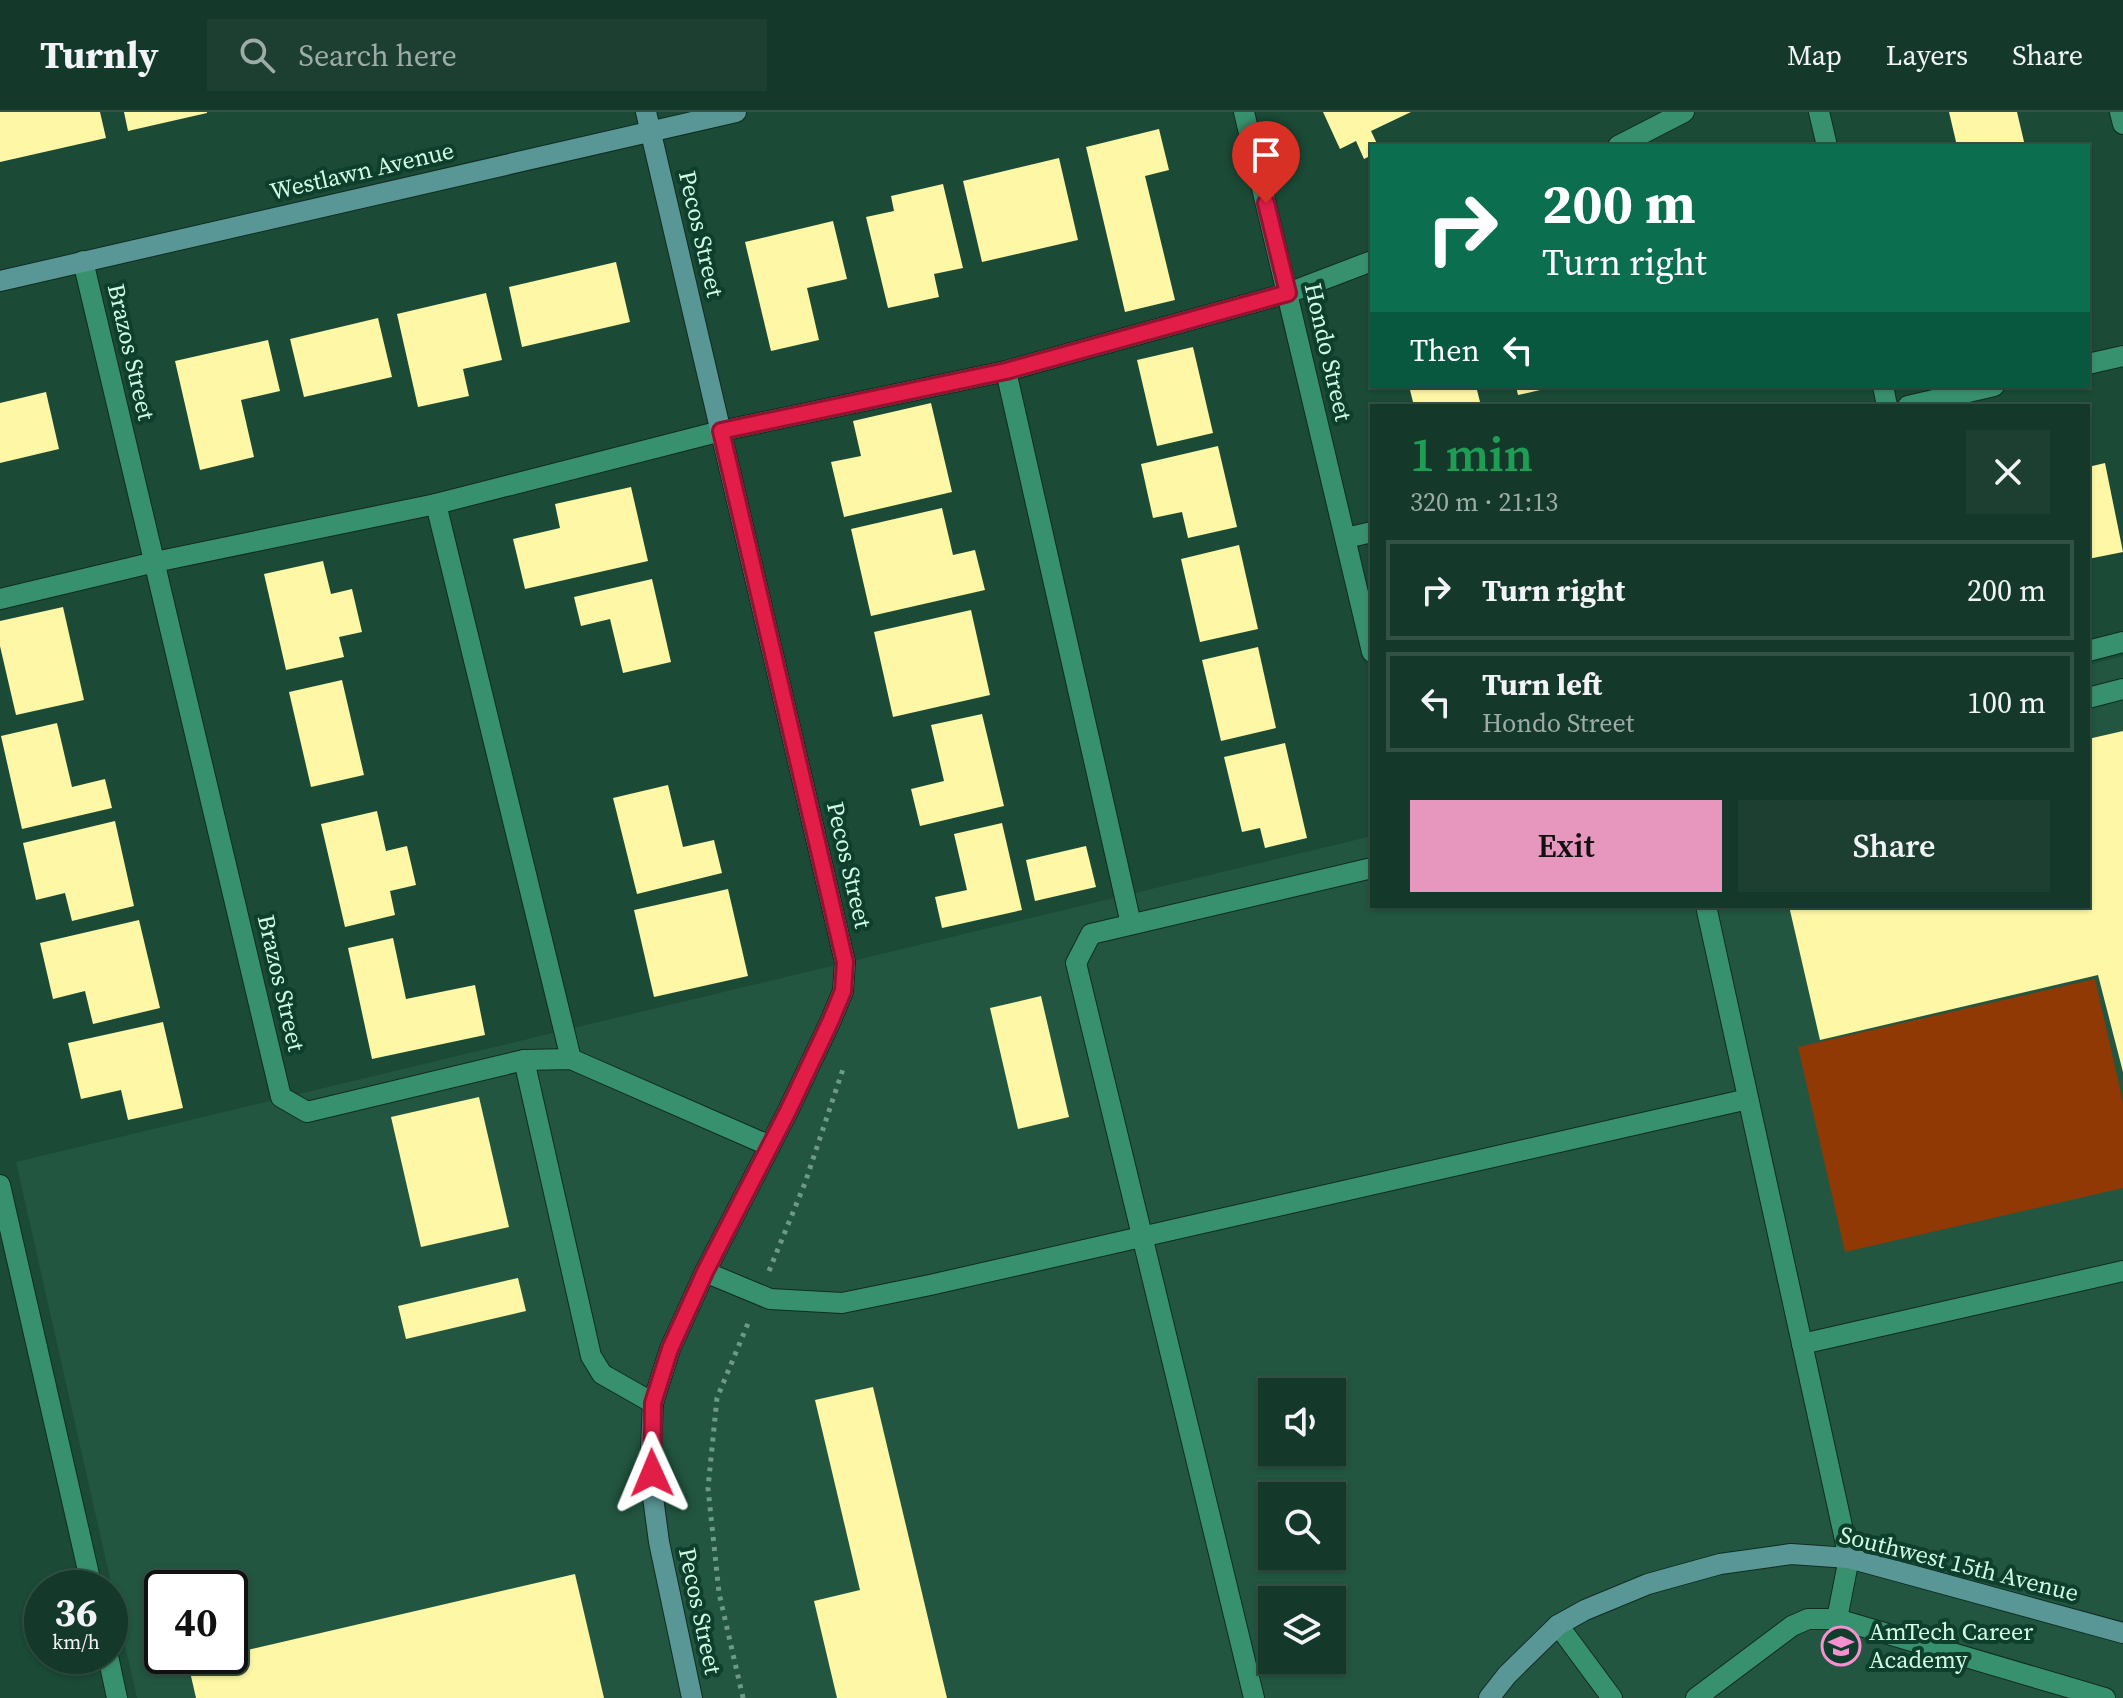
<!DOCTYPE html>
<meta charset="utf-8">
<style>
:root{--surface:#143829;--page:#1d3f31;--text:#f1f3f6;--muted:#9daca8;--line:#335246;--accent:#e797bd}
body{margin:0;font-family:"Source Serif 4",serif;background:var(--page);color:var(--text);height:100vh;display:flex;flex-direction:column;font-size:30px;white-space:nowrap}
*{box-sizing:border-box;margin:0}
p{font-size:26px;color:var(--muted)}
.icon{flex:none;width:44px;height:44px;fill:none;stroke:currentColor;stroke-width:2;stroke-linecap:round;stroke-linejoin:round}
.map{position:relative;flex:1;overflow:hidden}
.side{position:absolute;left:1370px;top:292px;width:720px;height:504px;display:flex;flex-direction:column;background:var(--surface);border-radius:0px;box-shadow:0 2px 6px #0004,0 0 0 2px var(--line)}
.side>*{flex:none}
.hud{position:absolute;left:1370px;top:32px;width:720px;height:244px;border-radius:0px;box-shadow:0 2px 6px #0004,0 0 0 2px var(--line);background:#0b6e4f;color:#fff;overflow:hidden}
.buttons{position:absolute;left:1258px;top:1266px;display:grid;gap:16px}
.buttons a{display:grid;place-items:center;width:88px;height:88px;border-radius:0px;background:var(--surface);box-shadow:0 2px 6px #0004,0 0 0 2px var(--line);font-size:40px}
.speed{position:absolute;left:24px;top:1458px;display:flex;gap:16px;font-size:40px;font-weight:700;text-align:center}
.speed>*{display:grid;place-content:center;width:104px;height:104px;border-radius:50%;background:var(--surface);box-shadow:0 2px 6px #0004,0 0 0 2px var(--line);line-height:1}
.speed small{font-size:20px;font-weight:400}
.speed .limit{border:4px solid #111;border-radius:12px;background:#fff;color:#111}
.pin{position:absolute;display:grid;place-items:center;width:68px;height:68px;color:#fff;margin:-82px -34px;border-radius:50% 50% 50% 0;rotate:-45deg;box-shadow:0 0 8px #0007}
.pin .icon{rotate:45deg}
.me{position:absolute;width:88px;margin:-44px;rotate:359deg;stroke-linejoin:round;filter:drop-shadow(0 0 6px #0008)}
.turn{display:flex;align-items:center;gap:28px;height:168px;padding:0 40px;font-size:36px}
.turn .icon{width:104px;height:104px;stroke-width:2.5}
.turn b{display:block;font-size:56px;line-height:68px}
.then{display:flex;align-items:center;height:76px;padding:0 40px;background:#0003;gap:16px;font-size:30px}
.round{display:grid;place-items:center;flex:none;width:84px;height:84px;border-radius:0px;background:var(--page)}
.headline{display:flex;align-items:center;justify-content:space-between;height:136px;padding:0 40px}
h1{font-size:48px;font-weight:600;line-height:60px;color:#1e9e55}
.primary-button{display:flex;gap:16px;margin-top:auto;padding:16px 40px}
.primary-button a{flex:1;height:92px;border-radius:0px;background:var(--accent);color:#111;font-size:32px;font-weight:600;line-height:92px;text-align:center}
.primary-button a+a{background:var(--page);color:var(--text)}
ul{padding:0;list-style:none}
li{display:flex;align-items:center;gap:24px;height:100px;margin:0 16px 12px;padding:0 24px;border:4px solid var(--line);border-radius:0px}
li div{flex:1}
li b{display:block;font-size:30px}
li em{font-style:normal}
header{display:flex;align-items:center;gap:48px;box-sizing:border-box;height:112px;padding:0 40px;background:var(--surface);border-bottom:2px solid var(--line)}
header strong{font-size:38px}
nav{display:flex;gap:44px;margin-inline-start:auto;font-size:28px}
.search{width:560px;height:72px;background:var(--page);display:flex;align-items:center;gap:20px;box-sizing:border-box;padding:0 28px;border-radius:0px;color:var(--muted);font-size:30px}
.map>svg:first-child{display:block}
.built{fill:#225641;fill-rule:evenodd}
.green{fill:#903904}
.building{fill:#fef7a6}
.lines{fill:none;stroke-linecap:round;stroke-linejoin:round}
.lane-casing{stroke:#112c21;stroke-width:22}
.street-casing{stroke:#112c21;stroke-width:22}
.secondary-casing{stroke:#112c21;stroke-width:22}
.path{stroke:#6d9986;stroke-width:5;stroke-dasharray:4 6;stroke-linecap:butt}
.lane{stroke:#38916e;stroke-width:20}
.street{stroke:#38916e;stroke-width:20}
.secondary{stroke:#599796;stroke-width:20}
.route-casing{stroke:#92132f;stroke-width:20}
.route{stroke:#e11d48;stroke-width:14}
.labels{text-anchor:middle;stroke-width:8;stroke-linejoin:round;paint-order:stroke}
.street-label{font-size:24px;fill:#d1fae6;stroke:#0e3f2d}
.poi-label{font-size:24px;fill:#d1fae6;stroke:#0e3f2d;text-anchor:start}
</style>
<header>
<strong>Turnly</strong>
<div class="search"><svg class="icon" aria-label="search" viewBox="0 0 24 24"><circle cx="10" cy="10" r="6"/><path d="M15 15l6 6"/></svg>Search here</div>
<nav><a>Map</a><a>Layers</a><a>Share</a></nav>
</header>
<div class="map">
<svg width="2123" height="1586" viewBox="0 0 2123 1586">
<rect width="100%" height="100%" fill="#1b4a37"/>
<path class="built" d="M 2123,544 L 2123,1586 L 137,1586 L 16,1050 L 1372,724 L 1372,794 L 2088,794 L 2088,553 ZM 1272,1280 L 1332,1280 L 1332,1340 L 1272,1340 ZM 1272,1384 L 1332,1384 L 1332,1444 L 1272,1444 ZM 162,1476 L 230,1476 L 230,1544 L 162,1544 ZM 1272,1488 L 1332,1488 L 1332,1548 L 1272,1548 Z"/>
<polygon class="green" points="2095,867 2123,990 2123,1076 1845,1140 1798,935"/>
<g class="building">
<polygon points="0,0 100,0 106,26 0,50"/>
<polygon points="124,0 207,0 207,1 128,19"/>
<polygon points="1323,0 1411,0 1371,19 1378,34 1372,34 1372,43 1364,47 1356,29 1340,37"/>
<polygon points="1949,0 2017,0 2025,34 1957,34"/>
<polygon points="1159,17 1169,58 1145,64 1175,188 1125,200 1086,35"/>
<polygon points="1059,46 1078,128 982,150 963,69"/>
<polygon points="943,72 963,156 934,162 939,185 888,196 866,105 894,99 891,84"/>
<polygon points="833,109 847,167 807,176 819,228 771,239 745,130"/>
<polygon points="616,150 630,210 522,235 509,175"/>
<polygon points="486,181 502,248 463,257 469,284 418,295 397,202"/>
<polygon points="378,206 392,265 304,285 290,227"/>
<polygon points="268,228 280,279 241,288 254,345 200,358 175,249"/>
<polygon points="1193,235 1213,321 1157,334 1137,248"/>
<polygon points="1409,274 1476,274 1481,294 1414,294"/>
<polygon points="1516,274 1553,274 1553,275 1518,283"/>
<polygon points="46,280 59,337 0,351 0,291"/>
<polygon points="931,291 952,380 844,405 831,350 861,344 853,309"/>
<polygon points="1218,334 1237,415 1188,426 1182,400 1153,406 1141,352"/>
<polygon points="2105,351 2123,440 2088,447 2088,355"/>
<polygon points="631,375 648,449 525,477 513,427 560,416 555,392"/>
<polygon points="942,396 953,443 975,438 985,478 871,504 851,417"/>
<polygon points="1239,433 1258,517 1200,530 1181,447"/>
<polygon points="323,449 331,482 352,477 362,520 339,525 344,545 286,558 264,462"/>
<polygon points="652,467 671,550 623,561 610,507 581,514 574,485"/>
<polygon points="63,495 84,588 16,603 0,534 0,509"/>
<polygon points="971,498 990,583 893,605 874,520"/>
<polygon points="1258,535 1276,616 1221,629 1202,548"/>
<polygon points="342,568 364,663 311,675 289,580"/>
<polygon points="982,602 1004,694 920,714 911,677 944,669 931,613"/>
<polygon points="57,611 72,675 105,667 112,696 22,717 1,624"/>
<polygon points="2123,619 2123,960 2098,863 1820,928 1789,794 2088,794 2088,627"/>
<polygon points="1285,631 1307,726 1265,736 1260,716 1242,720 1224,645"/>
<polygon points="668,673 683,735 714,728 722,761 637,782 613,686"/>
<polygon points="377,699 386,739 407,734 416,773 390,779 395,803 345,815 321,712"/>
<polygon points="115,709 134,794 72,809 65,781 36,788 23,731"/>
<polygon points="1002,711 1022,798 942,816 935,785 967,778 954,722"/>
<polygon points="1086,734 1096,775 1035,789 1026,748"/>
<polygon points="728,777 748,864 654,885 634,798"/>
<polygon points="139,808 160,896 93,912 85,879 53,887 40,831"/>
<polygon points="393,826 406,887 475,873 485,923 372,947 348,836"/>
<polygon points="1041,884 1069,1005 1018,1017 990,896"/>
<polygon points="163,910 183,996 128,1008 121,978 81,987 68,931"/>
<polygon points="479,985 509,1115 421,1135 391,1005"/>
<polygon points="518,1166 526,1199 406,1227 398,1194"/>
<polygon points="873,1275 947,1586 837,1586 814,1489 860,1478 815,1288"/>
<polygon points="575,1462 604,1586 196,1586 188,1551 220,1544 230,1544 230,1542"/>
</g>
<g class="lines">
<g class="lane-casing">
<g id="lane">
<polyline points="1819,0 1827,34"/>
<polyline points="1618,34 1684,0"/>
<polyline points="1006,259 1131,812"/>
<polyline points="1883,274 1887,294"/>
<polyline points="436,392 571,947"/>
<polyline points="0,487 155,450 436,392 721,319 1006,259 1288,181 1372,149"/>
<polyline points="2088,539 2123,530"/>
<polyline points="2088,586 2123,577"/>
<polyline points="1706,794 1849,1446 1837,1507"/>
<polyline points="0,1073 92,1476"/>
<polyline points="705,1160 770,1187 842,1191 930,1173 1748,987"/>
<polyline points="1802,1232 2123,1159"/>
<polyline points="1558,1513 1612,1586"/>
<polyline points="108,1544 117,1586"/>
<polyline points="1254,1586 1076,851 1091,822 1372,756"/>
<polyline points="1696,1586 1792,1514 1808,1507 1837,1507 2105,1586"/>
</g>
</g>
<g class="street-casing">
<g id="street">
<polyline points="1244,0 1372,540"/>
<polyline points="2120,0 2123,12"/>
<polyline points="83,149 281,985 307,1000 524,948 571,947 770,1034"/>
<polyline points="2088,252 2123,244"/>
<polyline points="1908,294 1994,274"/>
<polyline points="1346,426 1372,420"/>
<polyline points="524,948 591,1244 602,1262 653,1291"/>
</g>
</g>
<g class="secondary-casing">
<g id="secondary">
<polyline points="646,0 845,850 843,879 831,908 788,999 705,1160 670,1237 653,1291 651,1337 653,1385 659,1430 692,1586"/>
<polyline points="0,169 736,0"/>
<polyline points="1489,1586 1507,1563 1558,1513 1585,1498 1648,1472 1720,1452 1791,1442 1849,1446 2123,1521"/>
</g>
</g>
<g class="path">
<polyline points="769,1159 805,1071 844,954"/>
<polyline points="743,1586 719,1481 708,1376 717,1286 749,1209"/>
</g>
<use href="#lane" class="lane"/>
<use href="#street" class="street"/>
<use href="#secondary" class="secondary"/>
</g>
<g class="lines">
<g class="route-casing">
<polyline id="route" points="652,1361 653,1291 670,1237 705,1160 788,999 831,908 843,879 845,850 721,319 1006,259 1288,181 1266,91"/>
</g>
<use href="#route" class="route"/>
</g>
<defs>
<g id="school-ring" transform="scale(2)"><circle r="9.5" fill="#0e3f2d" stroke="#f790ce" stroke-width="1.5"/><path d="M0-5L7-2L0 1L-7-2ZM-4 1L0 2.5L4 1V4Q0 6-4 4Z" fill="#f790ce"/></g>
</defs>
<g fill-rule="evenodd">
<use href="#school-ring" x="1841" y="1534"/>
</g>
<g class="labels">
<g class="street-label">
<text transform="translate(362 59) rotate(-13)" y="8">Westlawn Avenue</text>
<text transform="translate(701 122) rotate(77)" y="8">Pecos Street</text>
<text transform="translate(131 240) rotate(77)" y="8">Brazos Street</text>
<text transform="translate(1328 240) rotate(77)" y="8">Hondo Street</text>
<text transform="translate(849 753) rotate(77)" y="8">Pecos Street</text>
<text transform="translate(281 871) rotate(77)" y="8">Brazos Street</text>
<text transform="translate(1959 1452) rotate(14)" y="8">Southwest 15th Avenue</text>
<text transform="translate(700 1499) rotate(78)" y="8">Pecos Street</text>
</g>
<g class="poi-label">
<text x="1869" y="1528">AmTech Career<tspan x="1869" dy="28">Academy</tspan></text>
</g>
</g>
</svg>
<div class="buttons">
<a><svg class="icon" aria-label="sound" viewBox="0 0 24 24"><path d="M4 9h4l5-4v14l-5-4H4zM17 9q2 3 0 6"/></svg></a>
<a><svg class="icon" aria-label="search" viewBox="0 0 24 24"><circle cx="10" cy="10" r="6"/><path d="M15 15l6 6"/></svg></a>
<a><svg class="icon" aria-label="layers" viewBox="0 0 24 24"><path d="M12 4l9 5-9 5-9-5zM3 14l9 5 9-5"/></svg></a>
</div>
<div class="speed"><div>36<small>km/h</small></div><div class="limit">40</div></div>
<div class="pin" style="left:1266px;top:91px;background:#d93025"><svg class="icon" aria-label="arrive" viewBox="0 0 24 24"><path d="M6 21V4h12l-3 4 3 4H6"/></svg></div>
<svg class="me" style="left:652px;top:1361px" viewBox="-20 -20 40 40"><path d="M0-17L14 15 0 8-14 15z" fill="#e11d48" stroke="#fff" stroke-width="4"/></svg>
<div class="hud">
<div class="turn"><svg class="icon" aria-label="right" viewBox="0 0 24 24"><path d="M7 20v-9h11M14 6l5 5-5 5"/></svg><div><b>200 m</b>Turn right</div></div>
<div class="then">Then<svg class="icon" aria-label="left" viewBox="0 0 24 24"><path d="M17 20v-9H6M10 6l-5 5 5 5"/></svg></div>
</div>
<section class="side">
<div class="headline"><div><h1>1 min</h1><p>320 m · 21:13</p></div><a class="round"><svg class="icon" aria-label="close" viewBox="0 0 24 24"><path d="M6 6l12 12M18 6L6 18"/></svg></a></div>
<ul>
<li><svg class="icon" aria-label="right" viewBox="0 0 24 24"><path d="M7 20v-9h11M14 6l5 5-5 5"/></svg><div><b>Turn right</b></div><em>200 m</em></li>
<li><svg class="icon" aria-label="left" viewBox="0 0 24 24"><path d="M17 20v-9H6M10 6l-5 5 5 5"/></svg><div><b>Turn left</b><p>Hondo Street</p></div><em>100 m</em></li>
</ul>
<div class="primary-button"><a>Exit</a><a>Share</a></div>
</section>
</div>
